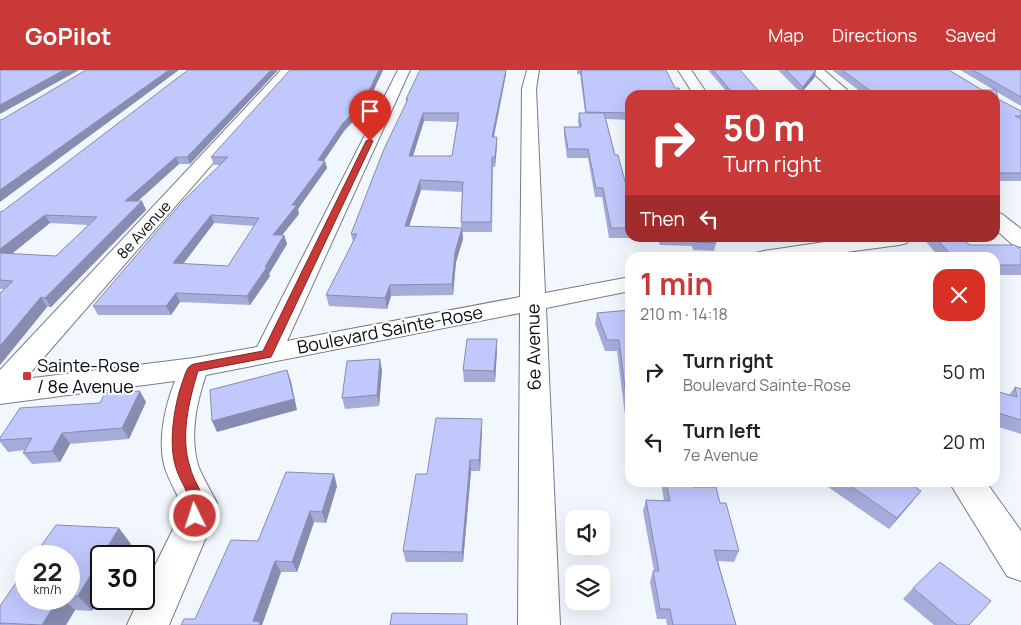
<!DOCTYPE html>
<meta charset="utf-8">
<style>
:root{--surface:#fff;--page:#f6f6f6;--text:#222;--muted:#767676;--accent:#c83937}
body{margin:0;font-family:Manrope,sans-serif;background:var(--page);color:var(--text);height:100vh;display:flex;flex-direction:column;font-size:19px;white-space:nowrap}
*{box-sizing:border-box;margin:0}
p{font-size:16px;color:var(--muted)}
.icon{flex:none;width:28px;height:28px;fill:none;stroke:currentColor;stroke-width:2;stroke-linecap:round;stroke-linejoin:round}
.map{position:relative;flex:1;overflow:hidden}
.panel{position:absolute;left:625px;top:182px;width:375px;height:235px;display:flex;flex-direction:column;background:var(--surface);border-radius:15px;box-shadow:0 5px 20px #0002}
.panel>*{flex:none}
.guide{position:absolute;left:625px;top:20px;width:375px;height:152px;border-radius:15px;box-shadow:0 5px 20px #0002;background:#c83937;color:#fff;overflow:hidden}
.buttons{position:absolute;left:565px;top:440px;display:grid;gap:10px}
.buttons a{display:grid;place-items:center;width:45px;height:45px;border-radius:10px;background:var(--surface);box-shadow:0 5px 20px #0002;font-size:25px}
.speed{position:absolute;left:15px;top:475px;display:flex;gap:10px;font-size:25px;font-weight:700;text-align:center}
.speed>*{display:grid;place-content:center;width:65px;height:65px;border-radius:50%;background:var(--surface);box-shadow:0 5px 20px #0002;line-height:1}
.speed small{font-size:12px;font-weight:400}
.speed .limit{border:2px solid #111;border-radius:8px;background:#fff;color:#111}
.pin{position:absolute;display:grid;place-items:center;width:42px;height:42px;color:#fff;margin:-51px -21px;border-radius:50% 50% 50% 0;rotate:-45deg;box-shadow:0 0 5px #0007}
.pin .icon{rotate:45deg}
.me{position:absolute;width:55px;margin:-28px;rotate:356deg;stroke-linejoin:round;filter:drop-shadow(0 0 4px #0008)}
.turn{display:flex;align-items:center;gap:18px;height:105px;padding:0 15px;font-size:22px}
.turn .icon{width:65px;height:65px;stroke-width:2.5}
.turn b{display:block;font-size:35px;line-height:42px}
.then{display:flex;align-items:center;height:48px;padding:0 15px;background:#0003;gap:10px;font-size:19px}
.round{display:grid;place-items:center;flex:none;width:52px;height:52px;border-radius:15px;background:var(--page)}
.overview{display:flex;align-items:center;justify-content:space-between;height:85px;padding:0 15px}
h1{font-size:30px;font-weight:700;line-height:38px;color:var(--accent)}
ul{padding:0;list-style:none}
li{display:flex;align-items:center;gap:15px;height:70px;padding:0 15px}
li div{flex:1}
li b{display:block;font-size:19px}
li em{font-style:normal}
header{display:flex;align-items:center;gap:30px;box-sizing:border-box;height:70px;padding:0 25px;background:var(--accent);color:#fff}
header strong{font-size:24px}
nav{display:flex;gap:28px;margin-inline-start:auto;font-size:18px}
.map>svg:first-child{display:block}
.lines{fill:none;stroke-linecap:round;stroke-linejoin:round}
.minor-casing{stroke:#757d86;stroke-width:2}
.minor{fill:#fff;fill-rule:evenodd}
.wall{fill:#a6acd9;fill-rule:evenodd}
.shaded-wall{fill:#878cb0}
.building{fill:#c1c8fc;stroke:#878cb0;fill-rule:evenodd}
.route{fill:#c83937;stroke:#822524}
.poi-dot{fill:#c83937;stroke:#fff;stroke-width:2}
.labels{text-anchor:middle;stroke-width:4.5;stroke-linejoin:round;paint-order:stroke}
.far-street-label{font-size:15px;fill:#0b0e11;stroke:#fff}
.street-label{font-size:18px;fill:#0b0e11;stroke:#fff}
.poi-label{font-size:18px;fill:#0b0e11;stroke:#fff;text-anchor:start}
</style>
<header>
<strong>GoPilot</strong>
<nav><a>Map</a><a>Directions</a><a>Saved</a></nav>
</header>
<div class="map">
<svg width="1021" height="555" viewBox="0 0 1021 555">
<rect width="100%" height="100%" fill="#f2f7fe"/>
<g class="lines">
<g class="minor-casing">
<g id="minor">
<path d="M 281,0 L 294,0 L 25,309 L 194,288 L 257,277 L 398,0 L 410,0 L 287,271 L 520,227 L 522,19 L 527,0 L 539,0 L 536,19 L 545,223 L 630,207 L 630,221 L 546,238 L 560,555 L 518,555 L 520,243 L 206,305 C 196,333 189,369 199,398 C 204,410 211,421 217,433 L 210,458 L 169,555 L 127,555 L 139,529 L 144,529 L 144,518 L 174,457 L 181,433 C 176,422 169,410 165,398 C 157,371 165,336 175,311 L 0,334 L 0,300 Z"/>
<polygon points="678,0 691,0 708,25 694,25"/>
<polygon points="810,0 824,0 853,25 837,25"/>
<polygon points="995,142 1002,144 1021,159 1021,177 1013,175 995,159"/>
<polygon points="851,168 910,168 907,173 899,175 801,188 753,188 756,183 764,181"/>
<polygon points="949,412 986,412 1021,461 1021,511 1007,506"/>
</g>
</g>
<use href="#minor" class="minor"/>
</g>
<g class="wall">
<path d="M 188,0 L 278,0 L 190,94 L 179,94 L 138,131 L 142,131 L 146,140 L 51,237 L 47,237 L 0,295 L 0,223 L 4,219 L 0,219 L 0,142 L 3,141 ZM 50,153 L 88,155 L 56,186 L 12,184 Z"/>
<path d="M 290,0 L 383,0 L 369,30 L 359,45 L 344,61 L 324,91 L 327,98 L 298,139 L 299,144 L 282,165 L 284,165 L 287,174 L 269,204 L 270,206 L 250,235 L 180,232 L 171,245 L 98,245 L 93,236 L 220,95 L 214,95 L 211,87 ZM 214,153 L 254,156 L 228,196 L 183,194 Z"/>
<polygon points="577,0 666,0 630,25 630,50 606,49 615,85 630,130 630,168 636,168 609,168 602,127 595,127 588,88 567,88 564,65 564,57 579,57 578,51 579,43 585,43 580,4 577,4"/>
<polygon points="708,0 740,0 762,25 726,25 727,22"/>
<polygon points="778,0 816,0 815,7 801,23"/>
<polygon points="832,0 949,0 982,20 994,20 960,0 1021,0 1021,36 997,22 998,29 1021,41 1021,111 995,111 995,25 865,25"/>
<path d="M 506,4 L 494,67 L 497,67 L 497,76 L 495,97 L 493,97 L 492,162 L 462,162 L 463,169 L 456,192 L 453,225 L 391,226 L 387,239 L 329,236 L 326,225 L 353,172 L 351,164 L 406,33 L 406,29 ZM 424,51 L 457,52 L 452,86 L 413,86 ZM 421,120 L 462,122 L 461,158 L 409,156 Z"/>
<polygon points="657,168 715,168 716,173 714,181 693,180 692,176 660,175"/>
<polygon points="923,168 961,168 970,175 1021,180 1021,205 999,205 995,211 995,188 906,188 907,186 938,186"/>
<polygon points="630,240 630,369 625,345 617,281 605,281 595,254 597,243"/>
<polygon points="497,280 495,312 464,312 463,300"/>
<polygon points="382,300 379,336 345,339 342,328"/>
<polygon points="1015,317 1021,319 1021,364 995,356 995,321 1009,325"/>
<polygon points="146,332 129,369 70,374 60,392 32,394 23,383 25,380 8,382 0,372 0,368"/>
<polygon points="482,360 480,401 471,401 463,492 406,492 403,481 427,404"/>
<polygon points="661,412 693,412 694,417 720,433 739,481 734,492 718,491 736,555 667,555 666,549 657,549 650,512 653,501 654,501 643,441 646,430 664,431"/>
<polygon points="830,412 908,412 912,432 889,459 828,417"/>
<polygon points="337,416 326,453 314,452 297,502 281,502 262,555 195,549 258,471"/>
<polygon points="131,474 124,486 101,486 92,541 75,540 66,555 0,555 0,536 26,529 69,529 69,486"/>
<polygon points="913,518 969,555 934,555 903,529"/>
</g>
<g class="shaded-wall">
<polygon points="64,0 79,0 0,44 0,35"/>
<polygon points="169,0 179,0 0,132 0,120"/>
<polygon points="271,0 278,0 190,94 187,87"/>
<polygon points="379,0 383,0 369,30 359,45 344,61 319,98 318,90"/>
<polygon points="506,0 506,4 492,75 492,67"/>
<polygon points="816,0 815,7 801,23 803,17"/>
<polygon points="423,43 424,51 410,95 409,86"/>
<polygon points="497,67 497,76 495,97 495,87"/>
<polygon points="176,87 179,94 129,139 125,131"/>
<polygon points="325,91 327,98 298,139 299,144 275,174 273,165 292,135"/>
<polygon points="420,110 421,120 406,166 405,156"/>
<polygon points="142,131 146,140 51,237 45,228"/>
<polygon points="45,145 50,153 2,191 0,189 0,179"/>
<polygon points="211,145 214,153 177,202 173,193"/>
<polygon points="462,158 463,169 456,192 453,225 452,214 455,182"/>
<polygon points="284,165 287,174 269,204 270,206 250,235 247,226"/>
<polygon points="390,215 391,226 387,239 385,228"/>
<polygon points="176,223 180,232 171,245 166,236"/>
<polygon points="41,227 47,237 0,295 0,276"/>
<polygon points="497,269 497,280 495,312 494,301"/>
<polygon points="380,289 382,300 379,336 377,325"/>
<polygon points="287,300 291,311 297,340 217,362 212,351"/>
<polygon points="140,321 146,332 129,369 122,358"/>
<polygon points="482,349 482,360 480,401 479,390"/>
<polygon points="62,363 70,374 60,392 52,381"/>
<polygon points="470,390 471,401 463,492 462,482"/>
<polygon points="334,404 337,416 326,453 322,442"/>
<polygon points="921,421 912,432 889,459 897,448"/>
<polygon points="310,441 314,452 297,502 292,492"/>
<polygon points="119,458 131,474 124,486 102,486"/>
<polygon points="101,488 101,525 92,541 78,526"/>
<polygon points="275,491 281,502 262,555 255,555 253,551"/>
<polygon points="58,529 63,529 75,540 66,555 42,555"/>
</g>
<g class="building">
<polygon points="0,0 64,0 0,35"/>
<polygon points="86,0 169,0 0,120 0,50 3,49"/>
<polygon points="188,0 271,0 187,87 176,87 125,131 142,131 45,228 41,227 0,276 0,223 13,211 0,210 0,183 56,186 97,147 45,145 0,179 0,142 3,141"/>
<path d="M 290,0 L 379,0 L 368,23 L 358,38 L 343,53 L 318,90 L 325,91 L 292,135 L 297,135 L 273,165 L 284,165 L 265,197 L 267,197 L 247,226 L 176,223 L 166,236 L 93,236 L 182,132 L 228,87 L 211,87 ZM 211,145 L 259,148 L 228,196 L 173,193 Z"/>
<path d="M 420,0 L 506,0 L 492,67 L 497,67 L 495,87 L 492,87 L 491,152 L 461,152 L 463,112 L 420,110 L 405,156 L 462,158 L 455,182 L 452,214 L 390,215 L 385,228 L 326,225 L 357,164 L 351,164 L 384,79 L 408,29 L 406,29 ZM 423,43 L 459,43 L 452,86 L 409,86 Z"/>
<polygon points="581,0 666,0 675,18 679,18 683,25 630,25 630,43 586,42"/>
<polygon points="713,0 740,0 762,25 730,25 727,21 731,21"/>
<polygon points="786,0 816,0 803,17"/>
<polygon points="842,0 949,0 982,20 996,20 998,29 1021,41 1021,46 1015,46 1021,49 1021,103 995,103 995,25 876,25"/>
<polygon points="973,0 1021,0 1021,27"/>
<polygon points="579,43 604,43 615,85 618,85 630,130 630,158 611,158 603,118 596,118 588,79 568,79 564,57 581,57"/>
<polygon points="685,168 715,168 716,173 695,172 694,168"/>
<polygon points="936,168 961,168 970,175 1015,175 1021,180 1021,195 995,195 995,188 908,188 907,186 952,186"/>
<polygon points="995,201 999,205 995,205"/>
<polygon points="630,240 630,347 627,334 619,270 607,270 597,243"/>
<polygon points="467,269 497,269 494,301 463,300"/>
<polygon points="380,289 377,325 342,328 347,291"/>
<polygon points="287,300 294,329 212,351 210,320"/>
<polygon points="1015,317 1021,319 1021,350 995,342 995,321 1017,327"/>
<polygon points="140,321 122,358 62,363 52,381 23,383 32,368 0,370 0,368 20,338 100,333 105,323"/>
<polygon points="436,348 482,349 479,390 470,390 462,482 403,481 416,404 427,404"/>
<polygon points="286,402 334,404 322,442 310,441 292,492 275,491 253,551 260,552 259,555 181,555 184,549 195,549 231,470 258,471"/>
<polygon points="666,412 693,412 694,417 716,417 720,433 726,433 739,481 714,480 736,555 673,555 670,539 660,539 653,501 659,501 646,430 670,431"/>
<polygon points="845,412 908,412 921,421 897,448"/>
<polygon points="56,455 119,458 102,486 101,486 101,488 78,526 69,526 69,486 34,486"/>
<polygon points="940,492 991,531 969,555 957,555 913,518"/>
<polygon points="26,498 26,529 58,529 42,555 0,553 0,536"/>
<polygon points="392,543 467,544 467,555 390,555"/>
</g>
<path class="route" d="M 370,69 L 373,71 L 271,287 L 198,301 C 189,330 180,367 190,397 C 193,409 201,421 206,433 L 201,450 L 195,452 L 190,450 L 188,446 C 193,424 182,417 176,398 C 168,375 174,336 182,313 C 185,306 186,296 194,294 L 263,281 L 366,71 Z"/>
<rect class="poi-dot" x="22" y="301" width="10" height="10" rx="2.5"/>
<g class="labels">
<g class="far-street-label">
<text transform="translate(144 160) rotate(-48)" y="5">8e Avenue</text>
</g>
<g class="street-label">
<text transform="translate(390 260) rotate(-11)" y="6">Boulevard Sainte-Rose</text>
<text transform="translate(534 277) rotate(-91)" y="6">6e Avenue</text>
</g>
<g class="poi-label">
<text x="37" y="302">Sainte-Rose<tspan x="37" dy="21">/ 8e Avenue</tspan></text>
</g>
</g>
</svg>
<div class="buttons">
<a><svg class="icon" aria-label="sound" viewBox="0 0 24 24"><path d="M4 9h4l5-4v14l-5-4H4zM17 9q2 3 0 6"/></svg></a>
<a><svg class="icon" aria-label="layers" viewBox="0 0 24 24"><path d="M12 4l9 5-9 5-9-5zM3 14l9 5 9-5"/></svg></a>
</div>
<div class="speed"><div>22<small>km/h</small></div><div class="limit">30</div></div>
<div class="pin" style="left:370px;top:71px;background:#d93025"><svg class="icon" aria-label="arrive" viewBox="0 0 24 24"><path d="M6 21V4h12l-3 4 3 4H6"/></svg></div>
<svg class="me" style="left:195px;top:446px" viewBox="-20 -20 40 40"><circle r="17" fill="#c83937" stroke="#fff" stroke-width="3"/><path d="M0-11L8 9 0 5-8 9z" fill="#fff"/></svg>
<div class="guide">
<div class="turn"><svg class="icon" aria-label="right" viewBox="0 0 24 24"><path d="M7 20v-9h11M14 6l5 5-5 5"/></svg><div><b>50 m</b>Turn right</div></div>
<div class="then">Then<svg class="icon" aria-label="left" viewBox="0 0 24 24"><path d="M17 20v-9H6M10 6l-5 5 5 5"/></svg></div>
</div>
<section class="panel">
<div class="overview"><div><h1>1 min</h1><p>210 m · 14:18</p></div><a class="round" style="background:#d93025;color:#fff"><svg class="icon" aria-label="close" viewBox="0 0 24 24"><path d="M6 6l12 12M18 6L6 18"/></svg></a></div>
<ul>
<li><svg class="icon" aria-label="right" viewBox="0 0 24 24"><path d="M7 20v-9h11M14 6l5 5-5 5"/></svg><div><b>Turn right</b><p>Boulevard Sainte-Rose</p></div><em>50 m</em></li>
<li><svg class="icon" aria-label="left" viewBox="0 0 24 24"><path d="M17 20v-9H6M10 6l-5 5 5 5"/></svg><div><b>Turn left</b><p>7e Avenue</p></div><em>20 m</em></li>
</ul>
</section>
</div>
